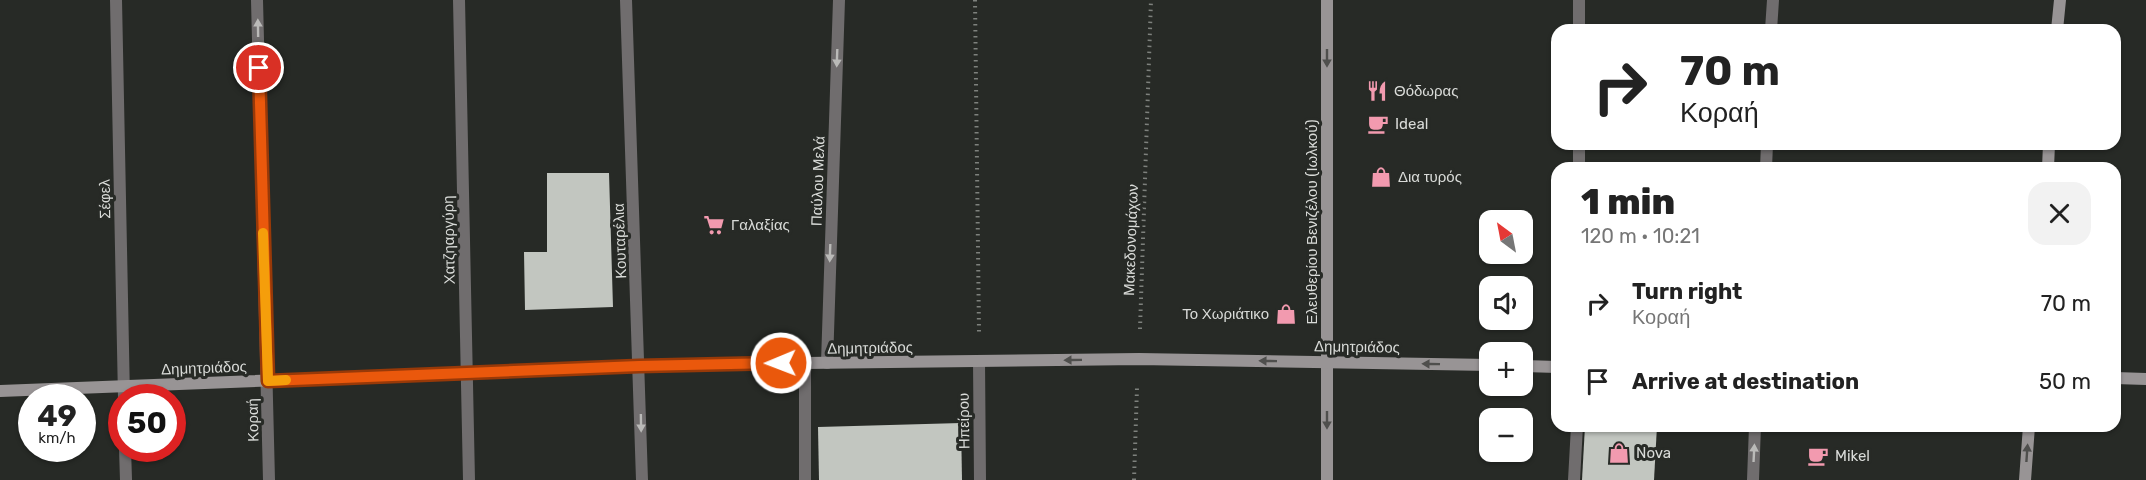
<!DOCTYPE html>
<meta charset="utf-8">
<style>
:root{--surface:#fff;--page:#f2f2f2;--text:#222;--muted:#767676}
body{margin:0;font-family:Rubik,sans-serif;background:var(--page);color:var(--text);height:100vh;display:flex;flex-direction:column;font-size:22px;white-space:nowrap}
*{box-sizing:border-box;margin:0}
p{font-size:20px;color:var(--muted)}
.icon{flex:none;width:33px;height:33px;fill:none;stroke:currentColor;stroke-width:2;stroke-linecap:round;stroke-linejoin:round}
.map{position:relative;flex:1;overflow:hidden}
.drawer{position:absolute;left:1551px;top:162px;width:570px;height:270px;display:flex;flex-direction:column;background:var(--surface);border-radius:18px;box-shadow:0 2px 4px #0004}
.drawer>*{flex:none}
.hud{position:absolute;left:1551px;top:24px;width:570px;height:126px;border-radius:18px;box-shadow:0 2px 4px #0004;background:#fff;color:var(--text);overflow:hidden}
.needle{width:39px;rotate:328deg}
.controls{position:absolute;left:1479px;top:210px;display:grid;gap:12px}
.controls a{display:grid;place-items:center;width:54px;height:54px;border-radius:12px;background:var(--surface);box-shadow:0 2px 4px #0004;font-size:30px}
.speed{position:absolute;left:18px;top:384px;display:flex;gap:12px;font-size:30px;font-weight:700;text-align:center}
.speed>*{display:grid;place-content:center;width:78px;height:78px;border-radius:50%;background:var(--surface);box-shadow:0 2px 4px #0004;line-height:1}
.speed small{font-size:15px;font-weight:400}
.speed .limit{border:9px solid #d22;background:#fff;color:#111}
.pin{position:absolute;display:grid;place-items:center;width:51px;height:51px;color:#fff;margin:-26px;border:3px solid #fff;border-radius:50%;box-shadow:0 2px 6px #0007}
.me{position:absolute;width:66px;margin:-33px;rotate:269deg;stroke-linejoin:round;filter:drop-shadow(0 0 4px #0008)}
.turn{display:flex;align-items:center;gap:21px;height:126px;padding:0 30px;font-size:27px}
.turn .icon{width:78px;height:78px;stroke-width:2.5}
.turn b{display:block;font-size:42px;line-height:51px}
.round{display:grid;place-items:center;flex:none;width:63px;height:63px;border-radius:18px;background:var(--page)}
.summary{display:flex;align-items:center;justify-content:space-between;height:102px;padding:0 30px}
h1{font-size:36px;font-weight:800;line-height:45px}
ul{padding:0;list-style:none}
li{display:flex;align-items:center;gap:18px;height:78px;padding:0 30px}
li div{flex:1}
li b{display:block;font-size:22px}
li em{font-style:normal}
.map>svg:first-child{display:block}
.building{fill:#c2c6c0}
.lines{fill:none;stroke-linecap:round;stroke-linejoin:round}
.path{stroke:#7e817d;stroke-width:4;stroke-dasharray:1.5 4.5;stroke-linecap:butt}
.street{stroke:#706d6e;stroke-width:12}
.secondary{stroke:#989495;stroke-width:12}
.oneway{fill:#babab8}
.oneway2{fill:#4f4f4d}
.route-casing{stroke:#983908;stroke-width:15}
.route{stroke:#ea580c;stroke-width:10}
.slow{stroke:#f59e0b;stroke-width:10}
.labels{text-anchor:middle;stroke-width:6;stroke-linejoin:round;paint-order:stroke}
.poi-label{font-size:15px;fill:#d9dbd8;stroke:#272a26;text-anchor:start}
.street-label{font-size:15px;fill:#d9dbd8;stroke:#272a26}
</style>
<div class="map">
<svg width="2146" height="480" viewBox="0 0 2146 480">
<rect width="100%" height="100%" fill="#272a26"/>
<g class="building">
<polygon points="547,173 609,173 613,307 525,310 524,252 547,252"/>
<polygon points="961,423 962,480 819,480 818,427"/>
<polygon points="1585,426 1657,426 1654,480 1582,480"/>
</g>
<g class="lines">
<g class="path">
<polyline points="975,0 979,332"/>
<polyline points="1140,329 1151,0"/>
<polyline points="1134,480 1137,388"/>
</g>
<g class="street">
<polyline points="116,0 124,398"/>
<polyline points="257,0 269,480"/>
<polyline points="459,0 469,480"/>
<polyline points="626,0 642,480"/>
<polyline points="1579,0 1579,30"/>
<polyline points="1771,30 1773,0"/>
<polyline points="1579,144 1579,168"/>
<polyline points="1766,168 1767,144"/>
<polyline points="979,361 980,480"/>
<polyline points="805,363 805,480"/>
<polyline points="827,363 839,0"/>
<polyline points="125,448 126,480"/>
<polyline points="1574,480 1577,426"/>
<polyline points="1753,480 1755,426"/>
</g>
<g class="secondary">
<polyline points="1327,0 1327,480"/>
<polyline points="2057,30 2060,0"/>
<polyline points="2048,168 2049,144"/>
<polyline points="1522,366 1557,367"/>
<polyline points="2115,378 2146,379"/>
<polyline points="0,391 639,366 805,363 1139,359 1490,365"/>
<polyline points="2025,480 2029,426"/>
</g>
</g>
<defs><path id="oneway-solid" d="M-6-.8H1V-3.2L6.5 0L1 3.2V.8H-6Z" transform="scale(1.5)"/></defs>
<g class="oneway">
<use href="#oneway-solid" transform="translate(258 28) rotate(-91)"/>
<use href="#oneway-solid" transform="translate(837 58) rotate(92)"/>
<use href="#oneway-solid" transform="translate(830 253) rotate(92)"/>
<use href="#oneway-solid" transform="translate(641 423) rotate(89)"/>
<use href="#oneway-solid" transform="translate(1754 453) rotate(-87)"/>
</g>
<g class="oneway2">
<use href="#oneway-solid" transform="translate(1327 58) rotate(90)"/>
<use href="#oneway-solid" transform="translate(1073 360) rotate(179)"/>
<use href="#oneway-solid" transform="translate(1268 361) rotate(-179)"/>
<use href="#oneway-solid" transform="translate(1431 364) rotate(-179)"/>
<use href="#oneway-solid" transform="translate(1327 420) rotate(90)"/>
<use href="#oneway-solid" transform="translate(2027 453) rotate(-86)"/>
</g>
<g class="lines">
<g class="route-casing">
<polyline id="route" points="259,68 268,381 639,366 781,363"/>
</g>
<use href="#route" class="route"/>
<polyline class="slow" points="263,233 268,381 286,380"/>
</g>
<defs>
<g id="restaurant-bare" transform="scale(1.62)"><path d="M-5-6h1v4h1v-4h1v4h1v-4h1v5L-1.5 .5V6h-2V.5L-5-1ZM5-6V6H3V1.5H1.5Q1.5-4 5-6Z" fill="#f29aaf" stroke="#272a26" stroke-width="2.5" paint-order="stroke"/></g>
<g id="cafe-bare" transform="scale(1.62)"><path d="M-5.5-4.5H6V0H3Q3 3.5 0 3.5H-2.5Q-5.5 3.5-5.5 0ZM3-3.2v2h1.7v-2ZM-6 4.5H4V6H-6Z" fill="#f29aaf" stroke="#272a26" stroke-width="2.5" paint-order="stroke"/></g>
<g id="shop-bare" transform="scale(1.62)"><path d="M-5-2.5h2.3a2.7 3.5 0 0 1 5.4 0H5L5.5 6h-11ZM-1.5-2.5h3a1.5 2.3 0 0 0-3 0Z" fill="#f29aaf" stroke="#272a26" stroke-width="2.5" paint-order="stroke"/></g>
<g id="supermarket-bare" transform="scale(1.62)"><path d="M-6-5.5h2.5l.6 2H6L4.5 2H-2.5L-4.4-4H-6ZM-1.5 3.2a1.3 1.3 0 1 0 .1 0ZM3 3.2a1.3 1.3 0 1 0 .1 0Z" fill="#f29aaf" stroke="#272a26" stroke-width="2.5" paint-order="stroke"/></g>
</defs>
<g fill-rule="evenodd">
<use href="#restaurant-bare" x="1377" y="91"/>
<use href="#cafe-bare" x="1378" y="124"/>
<use href="#shop-bare" x="1381" y="177"/>
<use href="#supermarket-bare" x="714" y="225"/>
<use href="#shop-bare" x="1286" y="314"/>
<use href="#shop-bare" x="1619" y="453"/>
<use href="#cafe-bare" x="1818" y="456"/>
</g>
<g class="labels">
<g class="poi-label">
<text x="1394" y="96">Θόδωρας</text>
<text x="1395" y="129">Ideal</text>
<text x="1398" y="182">Δια τυρός</text>
<text x="731" y="230">Γαλαξίας</text>
<text x="1269" y="319" text-anchor="end">Το Χωριάτικο</text>
<text x="1636" y="458">Nova</text>
<text x="1835" y="461">Mikel</text>
</g>
<g class="street-label">
<text transform="translate(818 181) rotate(-88)" y="5">Παύλου Μελά</text>
<text transform="translate(105 199) rotate(-91)" y="5">Σέφελ</text>
<text transform="translate(1312 222) rotate(-90)" y="5">Ελευθερίου Βενιζέλου (Ιωλκού)</text>
<text transform="translate(449 240) rotate(-91)" y="5">Χατζηαργύρη</text>
<text transform="translate(1131 240) rotate(-88)" y="5">Μακεδονομάχων</text>
<text transform="translate(620 241) rotate(-92)" y="5">Κουταρέλια</text>
<text transform="translate(1357 347) rotate(1)" y="5">Δημητριάδος</text>
<text transform="translate(870 348) rotate(-1)" y="5">Δημητριάδος</text>
<text transform="translate(204 368) rotate(-2)" y="5">Δημητριάδος</text>
<text transform="translate(253 420) rotate(-91)" y="5">Κοραή</text>
<text transform="translate(964 421) rotate(-91)" y="5">Ηπείρου</text>
</g>
</g>
</svg>
<div class="controls">
<a><svg class="needle" viewBox="-14 -14 28 28"><path d="M0-13l5 13h-10z" fill="#e53935"/><path d="M0 13l5-13h-10z" fill="#767676"/></svg></a>
<a><svg class="icon" aria-label="sound" viewBox="0 0 24 24"><path d="M4 9h4l5-4v14l-5-4H4zM17 9q2 3 0 6"/></svg></a>
<a>+</a>
<a>−</a>
</div>
<div class="speed"><div>49<small>km/h</small></div><div class="limit">50</div></div>
<div class="pin" style="left:259px;top:68px;background:#d93025"><svg class="icon" aria-label="arrive" viewBox="0 0 24 24"><path d="M6 21V4h12l-3 4 3 4H6"/></svg></div>
<svg class="me" style="left:781px;top:363px" viewBox="-20 -20 40 40"><circle r="17" fill="#ea580c" stroke="#fff" stroke-width="3"/><path d="M0-11L8 9 0 5-8 9z" fill="#fff"/></svg>
<div class="hud">
<div class="turn"><svg class="icon" aria-label="right" viewBox="0 0 24 24"><path d="M7 20v-9h11M14 6l5 5-5 5"/></svg><div><b>70 m</b>Κοραή</div></div>
</div>
<section class="drawer">
<div class="summary"><div><h1>1 min</h1><p>120 m · 10:21</p></div><a class="round"><svg class="icon" aria-label="close" viewBox="0 0 24 24"><path d="M6 6l12 12M18 6L6 18"/></svg></a></div>
<ul>
<li><svg class="icon" aria-label="right" viewBox="0 0 24 24"><path d="M7 20v-9h11M14 6l5 5-5 5"/></svg><div><b>Turn right</b><p>Κοραή</p></div><em>70 m</em></li>
<li><svg class="icon" aria-label="arrive" viewBox="0 0 24 24"><path d="M6 21V4h12l-3 4 3 4H6"/></svg><div><b>Arrive at destination</b></div><em>50 m</em></li>
</ul>
</section>
</div>
